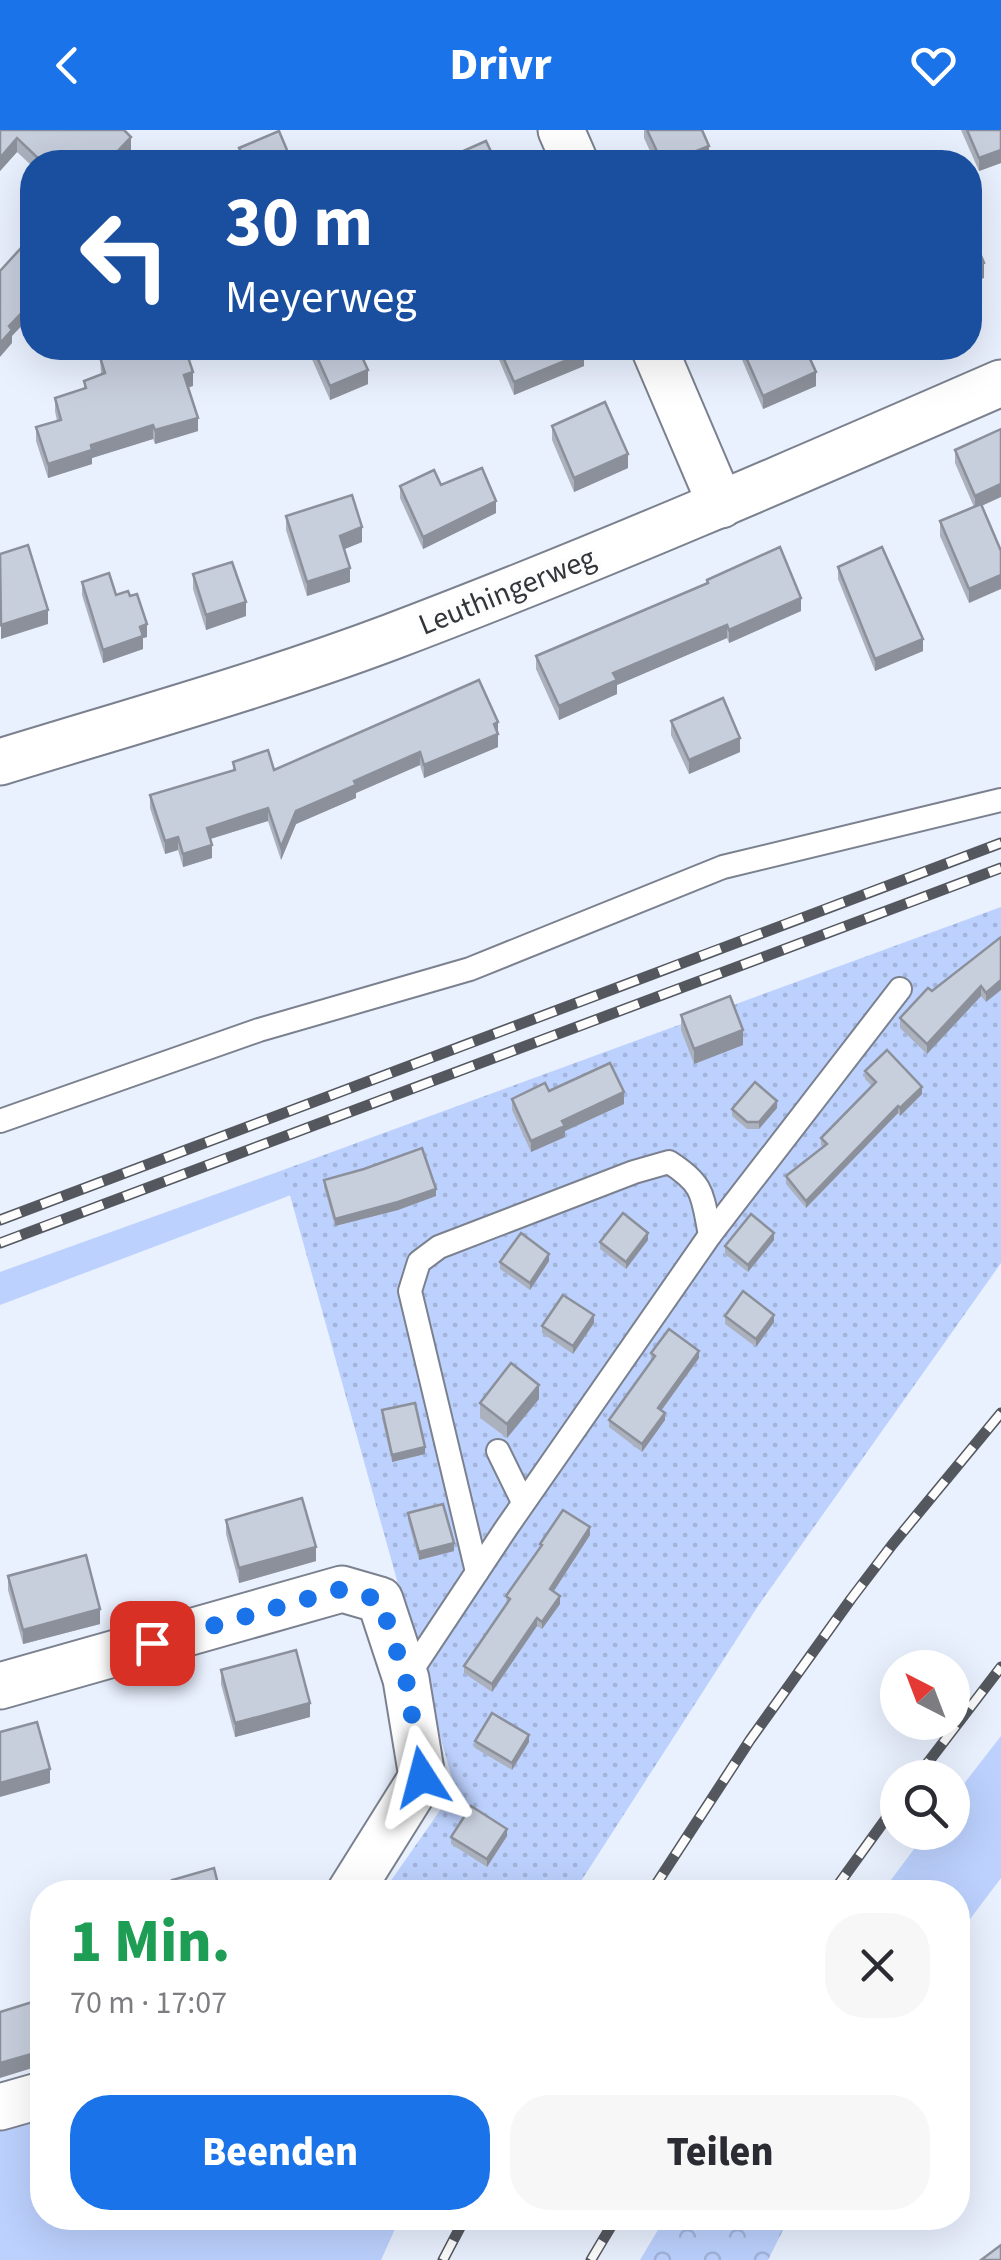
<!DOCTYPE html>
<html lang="de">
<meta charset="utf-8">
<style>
:root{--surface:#fff;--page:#f7f7f7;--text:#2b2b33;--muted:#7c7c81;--accent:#1a73e8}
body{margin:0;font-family:"Source Sans 3",sans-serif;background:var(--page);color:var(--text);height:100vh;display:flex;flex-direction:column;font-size:38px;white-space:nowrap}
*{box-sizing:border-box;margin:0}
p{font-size:32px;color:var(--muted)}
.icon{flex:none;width:55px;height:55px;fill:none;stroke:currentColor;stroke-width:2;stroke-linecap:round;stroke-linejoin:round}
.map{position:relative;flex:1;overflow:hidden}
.panel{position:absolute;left:30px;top:1750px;width:940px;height:350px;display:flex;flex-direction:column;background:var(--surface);border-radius:40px;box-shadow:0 10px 40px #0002}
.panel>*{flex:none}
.guide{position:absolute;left:20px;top:20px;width:962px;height:210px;border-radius:40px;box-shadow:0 10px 40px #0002;background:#1a4fa0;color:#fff;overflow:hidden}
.needle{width:65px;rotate:318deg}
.controls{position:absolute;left:880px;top:1520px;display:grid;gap:20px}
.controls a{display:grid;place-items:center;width:90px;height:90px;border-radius:50%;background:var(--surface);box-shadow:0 10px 40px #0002;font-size:50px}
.pin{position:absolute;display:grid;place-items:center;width:85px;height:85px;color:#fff;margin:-42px;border-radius:20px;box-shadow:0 5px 15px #0006}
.me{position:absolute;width:110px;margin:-55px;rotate:351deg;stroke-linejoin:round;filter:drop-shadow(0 0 8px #0008)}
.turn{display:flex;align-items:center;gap:35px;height:210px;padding:0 40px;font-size:45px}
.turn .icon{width:130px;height:130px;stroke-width:2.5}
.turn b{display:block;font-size:70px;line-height:85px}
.round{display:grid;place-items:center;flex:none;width:105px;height:105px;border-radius:40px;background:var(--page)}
.head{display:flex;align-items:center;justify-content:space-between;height:170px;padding:0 40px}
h1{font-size:60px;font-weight:800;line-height:75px;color:#1e9e55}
.action{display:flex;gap:20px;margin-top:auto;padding:20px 40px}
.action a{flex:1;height:115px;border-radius:40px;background:var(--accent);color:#fff;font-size:40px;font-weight:800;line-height:115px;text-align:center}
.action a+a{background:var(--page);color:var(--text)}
header{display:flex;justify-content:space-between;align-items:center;height:130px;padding:0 40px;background:var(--accent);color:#fff;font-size:45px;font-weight:800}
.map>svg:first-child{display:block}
.grass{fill:#bcd1fe}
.forest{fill:url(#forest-crowns)}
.garden{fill:url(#garden-dots)}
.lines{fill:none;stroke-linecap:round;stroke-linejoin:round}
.service-casing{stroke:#7b818e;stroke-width:26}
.minor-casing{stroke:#7b818e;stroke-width:49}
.service{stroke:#fff;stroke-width:22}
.minor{stroke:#fff;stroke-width:45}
.rail-casing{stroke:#54585e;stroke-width:11}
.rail{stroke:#fdfdfd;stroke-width:8;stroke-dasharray:22;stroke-linecap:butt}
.wall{fill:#abb1bd}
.shaded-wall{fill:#8b909a}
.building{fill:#c7cedc;stroke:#8b909a;stroke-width:2.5}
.route{stroke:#1a73e8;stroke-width:18;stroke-dasharray:0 32.4}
.labels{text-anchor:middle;stroke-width:9;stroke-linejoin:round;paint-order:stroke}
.street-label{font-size:30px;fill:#32353a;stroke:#fdfdfd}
</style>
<header><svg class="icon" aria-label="back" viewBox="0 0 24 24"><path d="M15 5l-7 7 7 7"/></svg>Drivr<svg class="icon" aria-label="heart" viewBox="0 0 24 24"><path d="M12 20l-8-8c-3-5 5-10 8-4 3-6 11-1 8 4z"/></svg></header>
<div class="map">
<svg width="1001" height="2130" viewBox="0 0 1001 2130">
<defs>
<pattern id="forest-crowns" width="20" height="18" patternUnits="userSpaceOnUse" patternTransform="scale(2.5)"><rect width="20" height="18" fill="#bcd1fe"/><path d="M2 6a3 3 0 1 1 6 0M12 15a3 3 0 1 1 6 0" fill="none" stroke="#a2b4da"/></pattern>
<pattern id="garden-dots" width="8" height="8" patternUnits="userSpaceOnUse" patternTransform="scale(2.5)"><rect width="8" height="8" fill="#bcd1fe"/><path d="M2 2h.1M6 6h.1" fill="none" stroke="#a2b4da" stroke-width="1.8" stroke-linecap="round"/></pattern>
</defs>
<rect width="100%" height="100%" fill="#e9f0fe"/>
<g class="grass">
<polygon points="283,1040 291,1065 0,1175 0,1142"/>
<polygon points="1001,1606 1001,1748 958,1805 958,1762 882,1762 926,1703 952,1702 953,1668"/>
<polygon points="42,1987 42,2088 400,2088 381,2130 0,2130 0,1999"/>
</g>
<polygon class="forest" points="665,2088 789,2088 768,2130 640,2130"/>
<polygon class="garden" points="1001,777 1001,1133 758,1476 574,1762 383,1762 455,1659 283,1040"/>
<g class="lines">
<g class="service-casing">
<g id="service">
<polyline points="0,991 259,900 470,839 723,737 1001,670"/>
<polyline points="498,1321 523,1372"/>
<path d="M 477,1442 L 410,1161 L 419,1132 L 439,1117 L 634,1042 L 669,1032 C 705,1055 702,1065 710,1105"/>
<polyline points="406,1549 507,1397 710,1105 900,859"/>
</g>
</g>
<g class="minor-casing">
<g id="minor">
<polyline points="561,0 575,32"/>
<polyline points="654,218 721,375"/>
<path d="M 0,632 C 130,592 263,555 391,507 C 597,429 799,341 1001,253"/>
<polyline points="0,1556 342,1459 380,1470 406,1549 422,1647 350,1762"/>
<polyline points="0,1977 42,1965"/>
</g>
</g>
<use href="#service" class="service"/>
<use href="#minor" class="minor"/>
<g class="rail-casing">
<g id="rail">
<polyline points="0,1090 1001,713"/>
<polyline points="0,1113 1001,738"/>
<polyline points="916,1648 1001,1537"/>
<polyline points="651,1762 750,1610 851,1469 892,1415 1001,1283"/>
<polyline points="833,1762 898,1672"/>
<polyline points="443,2130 465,2088"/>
<polyline points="591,2130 616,2088"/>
</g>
</g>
<use href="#rail" class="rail"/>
</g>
<g class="wall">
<polygon points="0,0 127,3 131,20 122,29 126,32 32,32 32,36 17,22 0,41"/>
<polygon points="644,0 702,0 709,30 703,32 655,32 644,8"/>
<polygon points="961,0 1001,0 1001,33 979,41"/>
<polygon points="239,18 292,32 239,32"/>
<polygon points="307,218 358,218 368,254 330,270"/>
<polygon points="494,218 581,218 584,236 514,265"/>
<polygon points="737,218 805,218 816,256 763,279"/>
<polygon points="100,227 193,256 188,257 198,301 155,314 153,309 92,328 92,334 48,348 36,311 36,297 57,291 55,281 55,268 84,259 84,251 101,244"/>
<polygon points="552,296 628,338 574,362 552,310"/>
<polygon points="955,320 982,376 969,473 940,406 940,391 974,377 955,333"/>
<polygon points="400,356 496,383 423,419 400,368"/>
<polygon points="286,386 362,412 344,419 350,452 307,466 286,400"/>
<polygon points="838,437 923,521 875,541 838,449"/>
<polygon points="193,444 246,486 206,500 193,459"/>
<polygon points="707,450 801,481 729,513 727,508 617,555 617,564 559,590 536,539 536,526 707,453"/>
<polygon points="82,452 116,465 147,507 143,508 143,519 103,533 82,465"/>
<polygon points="671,591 740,622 689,644 671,605"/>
<polygon points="498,592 498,617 424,648 420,635 356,663 356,668 296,694 281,730 268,691 210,709 212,728 183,737 178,720 165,724 150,678 150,665 233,641 233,632 274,640"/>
<polygon points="1001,807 986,872 981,866 927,924 900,898 900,888 932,861"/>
<polygon points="681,885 743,915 694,934 681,900"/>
<polygon points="865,941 922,964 900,986 898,983 806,1078 786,1054 786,1046 823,1017 821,1015 821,1008 872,956 865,949"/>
<polygon points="549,961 624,974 565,1001 565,1007 531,1022 512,980 512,969"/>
<polygon points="777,978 759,999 747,999 732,986 732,979"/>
<polygon points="324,1050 436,1066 398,1080 335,1096 324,1057"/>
<polygon points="648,1110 626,1139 600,1119 600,1112"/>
<polygon points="774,1110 748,1142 725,1124 725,1116"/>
<polygon points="549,1131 530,1160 500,1139 500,1132"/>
<polygon points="725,1186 774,1192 756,1217 725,1194"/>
<polygon points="594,1193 573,1224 542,1203 542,1196"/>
<polygon points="651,1223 699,1228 661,1281 665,1290 642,1322 609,1297 609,1290 651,1231"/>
<polygon points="539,1269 507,1308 480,1288 480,1273"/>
<polygon points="382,1280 425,1324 392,1332 382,1288"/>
<polygon points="408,1383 454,1421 419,1430 408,1390"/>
<polygon points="226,1390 316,1431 239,1453 226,1404"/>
<polygon points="590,1405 553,1462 560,1474 542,1499 537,1496 492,1562 464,1543 464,1536 507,1474 506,1466 540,1418 540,1414"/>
<polygon points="8,1446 100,1494 23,1514 8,1460"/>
<polygon points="221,1540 310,1587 235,1607 221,1554"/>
<polygon points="475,1611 529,1612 512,1640 475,1618"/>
<polygon points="507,1706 487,1737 451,1714 451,1707"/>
</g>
<g class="shaded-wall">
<polygon points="131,7 131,20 119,32 116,23"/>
<polygon points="17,8 17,22 0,41 0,28"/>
<polygon points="709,16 709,30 703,32 669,32"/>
<polygon points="1001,20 1001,33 979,41 979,28"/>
<polygon points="984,133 984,148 970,154 970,140"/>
<polygon points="32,172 32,185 12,206 12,213 0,227 0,213 9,196"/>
<polygon points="584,223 584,236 514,265 514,252"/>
<polygon points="368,240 368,254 330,270 330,256"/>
<polygon points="193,242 193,256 184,259 184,245"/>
<polygon points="816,242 816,256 763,279 763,266"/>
<polygon points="198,288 198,301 155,314 155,300"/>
<polygon points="153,295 153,309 92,328 92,334 48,348 48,334 91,315"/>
<polygon points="628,324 628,338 574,362 574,348"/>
<polygon points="1001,354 1001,367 975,379 975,366"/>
<polygon points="496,371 496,383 423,419 423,407"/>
<polygon points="362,397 362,412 340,421 340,406"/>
<polygon points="350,438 350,452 307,466 307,452"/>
<polygon points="1001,445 1001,459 969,473 969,459"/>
<polygon points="801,468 801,481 729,513 729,500"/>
<polygon points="246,472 246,486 206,500 206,485"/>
<polygon points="48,480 48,494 1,509 1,495"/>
<polygon points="147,494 147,507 143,508 143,519 103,533 103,520 140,497"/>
<polygon points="727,495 727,508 617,555 617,564 559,590 559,576 613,543"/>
<polygon points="923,509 923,521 875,541 875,529"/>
<polygon points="498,592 498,617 424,648 424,635"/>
<polygon points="740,608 740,622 689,644 689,630"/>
<polygon points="420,622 420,635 356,663 356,668 296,694 281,730 281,717 296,681 354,651"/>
<polygon points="268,678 268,691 207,710 207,698"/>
<polygon points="178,707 178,720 165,724 165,711"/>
<polygon points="212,715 212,728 183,737 183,724"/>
<polygon points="1001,850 1001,860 986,872 986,863"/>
<polygon points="981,856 981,866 927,924 927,914"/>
<polygon points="743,900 743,915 694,934 694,919"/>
<polygon points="922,957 922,964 900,986 900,978"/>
<polygon points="624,962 624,974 565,1001 565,1007 531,1022 531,1011 562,991"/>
<polygon points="777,971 777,978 759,999 759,992"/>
<polygon points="898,976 898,983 806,1078 806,1071"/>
<polygon points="436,1059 436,1066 398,1080 335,1096 335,1089"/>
<polygon points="648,1103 648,1110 626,1139 626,1132"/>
<polygon points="774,1103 774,1110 748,1142 748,1135"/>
<polygon points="549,1124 549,1131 530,1160 530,1153"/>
<polygon points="594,1185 594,1193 573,1224 573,1216"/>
<polygon points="774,1185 774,1192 756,1217 756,1209"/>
<polygon points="699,1221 699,1228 658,1285 658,1278"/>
<polygon points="539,1255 539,1269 507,1308 507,1294"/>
<polygon points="665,1283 665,1290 642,1322 642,1314"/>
<polygon points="425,1317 425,1324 392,1332 392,1325"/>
<polygon points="590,1397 590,1405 550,1467 550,1459"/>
<polygon points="454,1413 454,1421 419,1430 419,1422"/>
<polygon points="316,1417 316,1431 239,1453 239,1438"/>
<polygon points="560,1466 560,1474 542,1499 542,1492"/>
<polygon points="100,1479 100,1494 23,1514 23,1500"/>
<polygon points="537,1488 537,1496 492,1562 492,1554"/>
<polygon points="310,1573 310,1587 235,1607 235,1593"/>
<polygon points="529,1605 529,1612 512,1640 512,1633"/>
<polygon points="50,1639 50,1653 0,1667 0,1653"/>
<polygon points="507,1699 507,1706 487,1737 487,1729"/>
<polygon points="42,1921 42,1935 0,1948 0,1933"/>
</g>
<g class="building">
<polygon points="0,0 124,0 131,7 116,23 126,32 42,32 17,8 0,28"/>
<polygon points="647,0 702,0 709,16 669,32 662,32"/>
<polygon points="967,0 1001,0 1001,20 979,28"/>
<polygon points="279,1 292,32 246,32 239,18"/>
<polygon points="486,11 496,32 447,32 445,29"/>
<polygon points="970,100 984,133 970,140"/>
<polygon points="32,106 32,172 9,196 12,200 0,213 0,141"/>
<polygon points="128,218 185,218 193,242 184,245 198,288 155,300 153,295 91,315 92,320 48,334 36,297 61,290 55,268 86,258 84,251 105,243 100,227"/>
<polygon points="313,218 358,218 368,240 330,256"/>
<polygon points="499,218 581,218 584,223 514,252"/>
<polygon points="742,218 805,218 816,242 763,266"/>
<polygon points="605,272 628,324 574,348 552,296"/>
<polygon points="1001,299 1001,354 975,366 955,320"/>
<polygon points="482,338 496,371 423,407 400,356 434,340 441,355"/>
<polygon points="352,365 362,397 340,406 350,438 307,452 286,386"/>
<polygon points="981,374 1001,421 1001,445 969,459 940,391"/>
<polygon points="28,415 48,480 1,495 0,424"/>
<polygon points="780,417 801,468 729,500 727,495 613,543 617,550 559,576 536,526 708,453 707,450"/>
<polygon points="882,417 923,509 875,529 838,437"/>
<polygon points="232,432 246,472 206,485 193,444"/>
<polygon points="109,443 116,465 128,461 130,466 137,464 147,494 140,497 143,506 103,520 82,452"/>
<polygon points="479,550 498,592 494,594 498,604 424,635 420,622 354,651 356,655 296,681 281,717 268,678 207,698 212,715 183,724 178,707 165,711 150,665 235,640 233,632 268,620 274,640"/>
<polygon points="723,568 740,608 689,630 671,591"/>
<polygon points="1001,807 1001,850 986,863 981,856 927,914 900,888 928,858 932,861"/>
<polygon points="730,866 743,900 694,919 681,885"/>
<polygon points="887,920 922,957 900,978 898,976 806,1071 786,1046 827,1014 821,1008 876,952 865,941"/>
<polygon points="610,933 624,962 562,991 565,996 531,1011 512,969 545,953 549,961"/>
<polygon points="755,952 777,971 759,992 747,992 732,979"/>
<polygon points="422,1018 436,1059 398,1072 335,1089 324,1050 364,1039"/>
<polygon points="623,1083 648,1103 626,1132 600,1112"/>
<polygon points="751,1084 774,1103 748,1135 725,1116"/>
<polygon points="521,1103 549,1124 530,1153 500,1132"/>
<polygon points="743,1161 774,1185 756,1209 725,1186"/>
<polygon points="563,1165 594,1185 573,1216 542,1196"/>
<polygon points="669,1199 699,1221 658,1278 665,1283 642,1314 609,1290 655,1226 651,1223"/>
<polygon points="511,1233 539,1255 507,1294 480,1273"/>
<polygon points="415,1273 425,1317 392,1325 382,1280"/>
<polygon points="302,1368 316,1417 239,1438 226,1390"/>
<polygon points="443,1374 454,1413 419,1422 408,1383"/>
<polygon points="563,1380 590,1397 550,1459 560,1466 542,1492 537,1488 492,1554 464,1536 510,1469 506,1466 542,1415 540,1414"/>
<polygon points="86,1425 100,1479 23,1500 8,1446"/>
<polygon points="296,1520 310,1573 235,1593 221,1540"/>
<polygon points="492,1583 529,1605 512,1633 475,1611"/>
<polygon points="37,1592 50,1639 0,1653 0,1602"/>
<polygon points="471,1676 507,1699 487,1729 451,1707"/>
<polygon points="214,1738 220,1762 175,1762 172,1750"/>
<polygon points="42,1869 42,1921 0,1933 0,1882"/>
<polygon points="1001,2115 1001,2130 981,2130"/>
</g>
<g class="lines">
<polyline class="route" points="152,1513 342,1459 380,1470 406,1549 422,1647"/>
</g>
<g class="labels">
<g class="street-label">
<text transform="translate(507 461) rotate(-22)" y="10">Leuthingerweg</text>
</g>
</g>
</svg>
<div class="controls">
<a><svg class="needle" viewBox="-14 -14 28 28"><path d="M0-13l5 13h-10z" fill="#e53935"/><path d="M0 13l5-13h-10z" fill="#7c7c81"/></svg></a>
<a><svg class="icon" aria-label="search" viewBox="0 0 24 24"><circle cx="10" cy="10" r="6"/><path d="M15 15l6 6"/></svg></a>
</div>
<div class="pin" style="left:152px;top:1513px;background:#d93025"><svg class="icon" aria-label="arrive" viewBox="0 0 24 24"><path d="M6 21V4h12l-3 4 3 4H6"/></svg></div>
<svg class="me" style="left:422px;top:1647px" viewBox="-20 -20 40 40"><path d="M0-17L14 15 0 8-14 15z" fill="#1a73e8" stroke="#fff" stroke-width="4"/></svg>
<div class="guide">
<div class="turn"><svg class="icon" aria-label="left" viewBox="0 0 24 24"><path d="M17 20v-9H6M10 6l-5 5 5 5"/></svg><div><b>30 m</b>Meyerweg</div></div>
</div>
<section class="panel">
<div class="head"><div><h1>1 Min.</h1><p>70 m · 17:07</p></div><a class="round"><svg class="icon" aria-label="close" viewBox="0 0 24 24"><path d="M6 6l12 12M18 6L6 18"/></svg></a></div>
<div class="action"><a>Beenden</a><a>Teilen</a></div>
</section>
</div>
